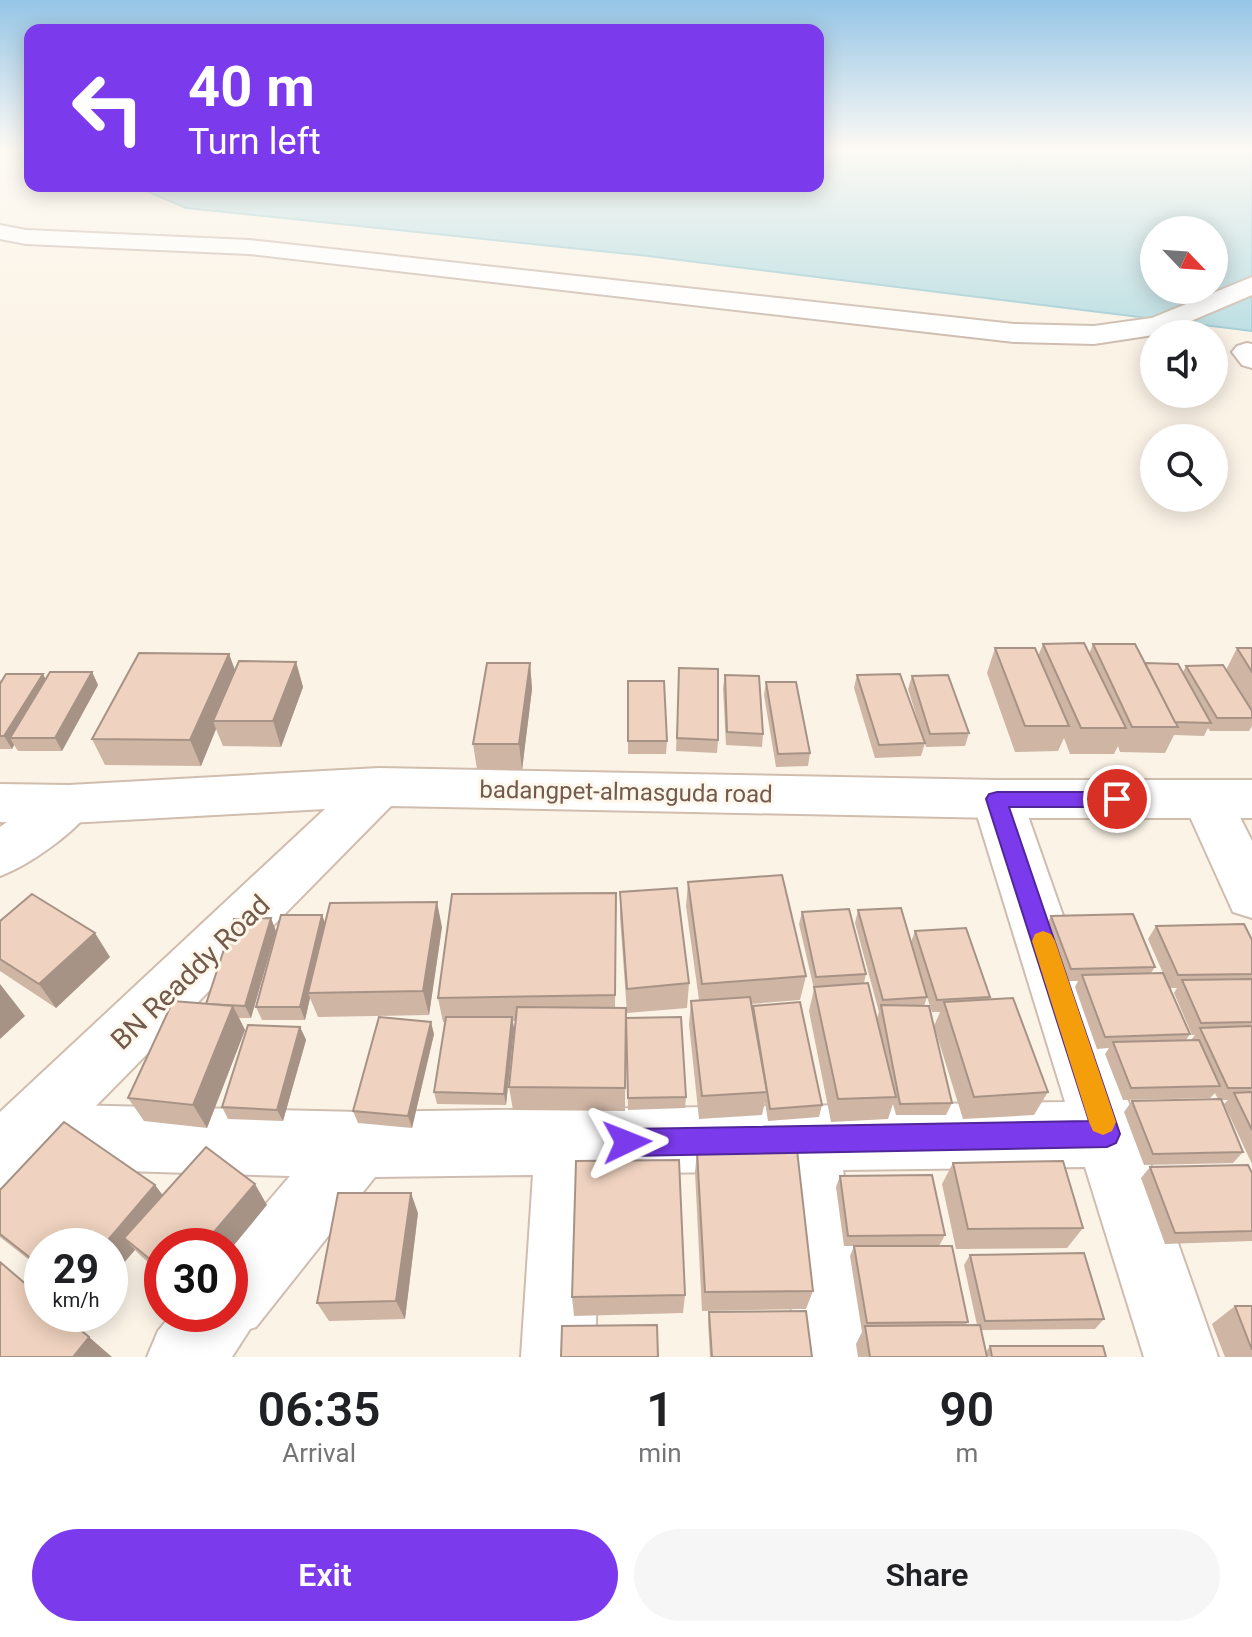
<!DOCTYPE html>
<style>
:root{--surface:#fff;--page:#f6f6f6;--text:#202124;--muted:#757577;--accent:#7c3aed}
body{margin:0;font-family:Roboto,sans-serif;background:var(--page);color:var(--text);height:100vh;display:flex;flex-direction:column;font-size:30px;white-space:nowrap}
*{box-sizing:border-box;margin:0}
p{font-size:26px;color:var(--muted)}
.icon{flex:none;width:44px;height:44px;fill:none;stroke:currentColor;stroke-width:2;stroke-linecap:round;stroke-linejoin:round}
.map{position:relative;height:1357px;overflow:hidden}
.details{display:flex;flex-direction:column;background:var(--surface);flex:1}
.details>*{flex:none}
.top-card{position:absolute;left:24px;top:24px;width:800px;height:168px;border-radius:16px;box-shadow:0 4px 20px #0003;background:#7c3aed;color:#fff;overflow:hidden}
.needle{width:52px;rotate:115deg}
.controls{position:absolute;left:1140px;top:216px;display:grid;gap:16px}
.controls a{display:grid;place-items:center;width:88px;height:88px;border-radius:50%;background:var(--surface);box-shadow:0 4px 20px #0003;font-size:40px}
.speed{position:absolute;left:24px;top:1228px;display:flex;gap:16px;font-size:40px;font-weight:700;text-align:center}
.speed>*{display:grid;place-content:center;width:104px;height:104px;border-radius:50%;background:var(--surface);box-shadow:0 4px 20px #0003;line-height:1}
.speed small{font-size:20px;font-weight:400}
.speed .limit{border:12px solid #d22;background:#fff;color:#111}
.pin{position:absolute;display:grid;place-items:center;width:68px;height:68px;color:#fff;margin:-34px;border:4px solid #fff;border-radius:50%;box-shadow:0 2px 8px #0007}
.me{position:absolute;width:88px;margin:-44px;rotate:88deg;stroke-linejoin:round;filter:drop-shadow(0 0 6px #0008)}
.turn{display:flex;align-items:center;gap:28px;height:168px;padding:0 32px;font-size:36px}
.turn .icon{width:104px;height:104px;stroke-width:2.5}
.turn b{display:block;font-size:56px;line-height:68px}
.eta{display:flex;justify-content:space-evenly;align-items:center;height:136px;text-align:center}
.eta b{font-size:48px;font-weight:600;line-height:56px}
.button{display:flex;gap:16px;margin-top:auto;padding:16px 32px}
.button a{flex:1;height:92px;border-radius:48px;background:var(--accent);color:#fff;font-size:32px;font-weight:600;line-height:92px;text-align:center}
.button a+a{background:var(--page);color:var(--text)}
.map>svg:first-child{display:block}
.water{fill:#bbdee3;stroke:#a2cdd4;stroke-width:2;fill-rule:evenodd}
.lines{fill:none;stroke-linecap:round;stroke-linejoin:round}
.street-casing{stroke:#cebdb0;stroke-width:4}
.secondary-casing{stroke:#d1bdad;stroke-width:4}
.street{fill:#fff;fill-rule:evenodd}
.secondary{fill:#fff;fill-rule:evenodd}
.wall{fill:#ceb5a4;fill-rule:evenodd}
.shaded-wall{fill:#a79386}
.building{fill:#efd2bf;stroke:#a79386;stroke-width:2}
.route{fill:#7c3aed;stroke:#51269a;stroke-width:2}
.slow{fill:#f59e0b}
.labels{text-anchor:middle;stroke-width:6;stroke-linejoin:round;paint-order:stroke}
.street-label{font-size:24px;fill:#735a4c;stroke:#fef7ec}
.near-street-label{font-size:28px;fill:#735a4c;stroke:#fef7ec}
</style>
<div class="map">
<svg width="1252" height="1357" viewBox="0 0 1252 1357">
<rect width="100%" height="100%" fill="#fbf3e6"/>
<path class="water" d="M 818,149 L 1252,149 L 1252,331 L 648,256 L 186,208 L 135,186 L 818,186 ZM 1154,230 L 1214,230 L 1214,290 L 1154,290 Z"/>
<g class="lines">
<g class="street-casing">
<g id="street">
<polygon points="0,225 26,230 249,240 1014,324 1094,326 1152,318 1252,277 1252,295 1160,334 1094,344 1014,342 249,254 26,244 0,239"/>
<polygon points="1247,343 1252,344 1252,368 1242,365 1232,352 1237,346"/>
<path d="M 997,780 L 1014,786 L 1022,799 L 1218,1357 L 1144,1357 L 1085,1167 L 843,1170 L 871,1357 L 797,1357 L 776,1171 L 600,1174 L 595,1357 L 521,1357 L 533,1175 L 375,1177 L 256,1327 L 250,1329 L 232,1357 L 147,1357 L 158,1331 L 172,1314 L 230,1314 L 230,1246 L 290,1176 L 26,1168 L 3,1159 C 0,1146 0,1126 3,1113 L 26,1104 L 359,1112 L 1065,1102 L 972,799 L 980,786 Z"/>
<polygon points="1207,780 1224,786 1252,841 1252,918 1233,912 1182,799 1190,786"/>
<path d="M 69,785 L 87,790 L 94,804 C 80,830 28,866 0,876 L 0,827 L 51,790 Z"/>
</g>
</g>
<g class="secondary-casing">
<polygon id="secondary" points="379,768 997,780 1252,780 1252,818 997,818 391,806 23,1180 0,1190 0,1112 325,809 69,823 0,822 0,784 69,785"/>
</g>
<use href="#street" class="street"/>
<use href="#secondary" class="secondary"/>
</g>
<g class="wall">
<polygon points="1043,644 1089,654 1093,644 1145,663 1183,672 1186,666 1226,670 1237,648 1252,648 1252,726 1249,731 1210,731 1208,728 1204,736 1174,735 1165,753 1120,752 1118,746 1114,754 1070,754 1064,738 1058,751 1015,752 987,673 995,648 1038,656"/>
<polygon points="229,654 235,670 296,662 303,687 281,747 223,746 216,729 201,766 105,765 92,739"/>
<polygon points="530,663 532,689 522,770 477,769 473,744"/>
<polygon points="679,668 718,740 717,753 676,751"/>
<polygon points="92,672 98,685 62,751 18,751 14,745 12,749 0,749 0,679 1,682 46,679"/>
<polygon points="725,675 763,734 762,747 726,745 723,688"/>
<polygon points="857,675 925,743 921,756 875,758 854,688"/>
<polygon points="912,676 969,733 965,746 926,747 908,689"/>
<polygon points="628,681 667,741 666,754 628,754"/>
<polygon points="766,682 810,753 808,766 776,767 764,695"/>
<polygon points="688,882 806,976 800,1000 751,1004 753,1010 753,1006 822,1105 819,1117 768,1121 765,1102 762,1115 699,1119 689,1024 691,1001 699,1000 686,906"/>
<polygon points="620,892 689,983 687,1008 627,1013 620,917"/>
<polygon points="616,893 615,1008 626,1008 625,1111 513,1110 509,1087 516,1021 513,1021 514,1029 506,1105 437,1104 434,1092 445,1022 443,1022 438,998"/>
<polygon points="858,910 911,942 915,931 990,997 989,1000 1048,1092 1034,1115 963,1119 934,1026 940,1012 932,1012 927,997 924,1006 952,1103 946,1115 896,1115 893,1104 888,1119 831,1122 809,1011 814,989 799,924 802,912 866,974 864,983 877,1018 879,1012 855,923"/>
<polygon points="322,915 325,923 442,927 429,1015 318,1017 310,998 305,1020 262,1020 256,1007"/>
<path d="M 1051,916 L 1155,967 L 1151,973 L 1163,973 L 1148,939 L 1156,926 L 1252,940 L 1252,1164 L 1224,1104 L 1228,1100 L 1221,1100 L 1243,1152 L 1233,1163 L 1144,1165 L 1124,1112 L 1132,1101 L 1218,1099 L 1215,1093 L 1210,1098 L 1123,1100 L 1105,1054 L 1109,1048 L 1097,1049 L 1075,987 L 1078,981 L 1065,981 L 1045,928 ZM 1170,988 L 1177,988 L 1174,993 L 1192,1035 L 1195,1035 L 1191,1040 L 1186,1040 L 1190,1034 Z"/>
<polygon points="0,921 110,957 56,1008 0,971"/>
<polygon points="276,931 251,1018 239,1018 245,1030 207,1128 144,1121 128,1098 206,1004"/>
<polygon points="626,1018 686,1097 685,1108 628,1110"/>
<polygon points="300,1027 306,1040 283,1121 228,1119 222,1107"/>
<polygon points="434,1034 412,1128 358,1123 353,1111"/>
<polygon points="697,1151 813,1291 806,1309 702,1311 695,1172"/>
<polygon points="953,1163 1083,1228 1067,1248 956,1249 942,1184"/>
<polygon points="1150,1167 1252,1173 1252,1241 1165,1244 1141,1178"/>
<polygon points="840,1176 945,1235 939,1246 968,1322 965,1325 977,1325 964,1265 970,1255 1104,1319 1095,1329 981,1330 986,1352 990,1346 1106,1357 858,1357 856,1344 862,1332 850,1256 854,1246 844,1246 836,1187"/>
<polygon points="155,1185 162,1195 267,1205 162,1246 162,1274 142,1257 135,1250 42,1246 42,1270 0,1237 0,1190"/>
<polygon points="418,1213 405,1319 329,1321 317,1303"/>
<polygon points="685,1295 683,1313 574,1316 572,1297"/>
<polygon points="1235,1306 1252,1306 1252,1357 1225,1357 1212,1324"/>
<polygon points="709,1312 812,1357 710,1357 708,1321"/>
</g>
<g class="shaded-wall">
<polygon points="229,654 238,679 213,721 216,729 201,766 190,740"/>
<polygon points="296,662 303,687 281,747 273,721"/>
<polygon points="530,663 532,689 522,770 519,744"/>
<polygon points="92,672 98,685 62,751 55,738"/>
<polygon points="43,674 50,687 10,738 14,745 12,749 4,736"/>
<polygon points="437,902 442,927 429,1015 423,991"/>
<polygon points="322,915 327,928 308,993 310,998 305,1020 300,1007"/>
<polygon points="271,918 276,931 251,1018 245,1006"/>
<polygon points="95,933 110,957 56,1008 39,984"/>
<polygon points="0,984 25,1016 0,1039"/>
<polygon points="233,1006 245,1030 207,1128 193,1105"/>
<polygon points="512,1017 514,1029 506,1105 504,1094"/>
<polygon points="431,1022 434,1034 412,1128 408,1116"/>
<polygon points="300,1027 306,1040 283,1121 277,1110"/>
<polygon points="255,1184 267,1205 230,1250 230,1246 202,1246"/>
<polygon points="155,1185 171,1206 124,1238 135,1250 110,1279 110,1246 103,1246"/>
<polygon points="411,1193 418,1213 405,1319 396,1301"/>
<polygon points="89,1337 112,1357 73,1357"/>
</g>
<g class="building">
<polygon points="1084,643 1126,728 1081,728 1043,644"/>
<polygon points="1093,644 1135,644 1178,727 1132,727"/>
<polygon points="995,648 1035,648 1069,726 1025,726"/>
<polygon points="1237,648 1252,648 1252,672"/>
<polygon points="139,653 229,654 190,740 92,739"/>
<polygon points="239,661 296,662 273,721 213,721"/>
<polygon points="487,663 530,663 519,744 473,744"/>
<polygon points="1145,663 1178,664 1211,723 1175,722"/>
<polygon points="1223,665 1252,711 1252,718 1217,718 1186,666"/>
<polygon points="679,668 718,669 718,740 677,738"/>
<polygon points="50,672 92,672 55,738 10,738"/>
<polygon points="6,674 43,674 4,736 0,736 0,684"/>
<polygon points="900,674 925,743 879,745 857,675"/>
<polygon points="725,675 759,676 763,734 727,732"/>
<polygon points="948,675 969,733 930,734 912,676"/>
<polygon points="628,681 664,681 667,741 628,741"/>
<polygon points="766,682 796,682 810,753 778,754"/>
<polygon points="782,875 806,976 702,984 688,882"/>
<polygon points="677,888 689,983 627,989 620,892"/>
<polygon points="616,893 615,995 438,998 452,894"/>
<polygon points="32,894 95,933 39,984 0,959 0,921"/>
<polygon points="437,902 423,991 308,993 330,903"/>
<polygon points="901,908 927,997 883,1000 858,910"/>
<polygon points="849,909 866,974 816,977 802,912"/>
<polygon points="1133,914 1155,967 1071,969 1051,916"/>
<polygon points="281,915 322,915 300,1007 256,1007"/>
<polygon points="271,918 245,1006 206,1004 234,919"/>
<polygon points="1244,924 1252,940 1252,974 1178,975 1156,926"/>
<polygon points="966,928 990,997 937,1000 915,931"/>
<polygon points="1163,973 1190,1034 1105,1037 1082,975"/>
<polygon points="1252,979 1252,1022 1201,1023 1182,980"/>
<polygon points="868,983 896,1097 838,1099 814,987"/>
<polygon points="750,997 767,1092 702,1096 691,1001"/>
<polygon points="1013,998 1048,1092 974,1097 944,1002"/>
<polygon points="173,1001 233,1006 193,1105 128,1098"/>
<polygon points="800,1002 822,1105 770,1109 753,1006"/>
<polygon points="881,1005 929,1006 952,1103 900,1104"/>
<polygon points="517,1007 626,1008 625,1088 509,1087"/>
<polygon points="379,1017 431,1022 408,1116 353,1111"/>
<polygon points="446,1017 512,1017 504,1094 434,1092"/>
<polygon points="681,1017 686,1097 628,1098 626,1018"/>
<polygon points="248,1025 300,1027 277,1110 222,1107"/>
<polygon points="1252,1026 1252,1088 1228,1088 1200,1028"/>
<polygon points="1199,1040 1220,1086 1131,1088 1113,1042"/>
<polygon points="1252,1092 1252,1130 1234,1093"/>
<polygon points="1221,1099 1243,1152 1153,1154 1132,1101"/>
<polygon points="64,1122 155,1185 103,1246 42,1246 42,1267 0,1234 0,1190"/>
<polygon points="206,1147 255,1184 202,1246 162,1246 162,1269 124,1238"/>
<polygon points="797,1150 813,1291 705,1292 697,1151"/>
<polygon points="679,1160 685,1295 572,1297 576,1161"/>
<polygon points="1063,1161 1083,1228 968,1229 953,1163"/>
<polygon points="1248,1165 1252,1173 1252,1231 1175,1233 1150,1167"/>
<polygon points="932,1175 945,1235 848,1236 840,1176"/>
<polygon points="338,1193 411,1193 396,1301 317,1303"/>
<polygon points="854,1246 952,1246 968,1322 867,1323"/>
<polygon points="1084,1253 1104,1319 985,1321 970,1255"/>
<polygon points="0,1262 42,1298 42,1314 61,1314 89,1337 73,1357 0,1357"/>
<polygon points="1235,1306 1252,1306 1252,1350"/>
<polygon points="806,1311 812,1357 712,1357 709,1312"/>
<polygon points="657,1325 658,1357 561,1357 562,1326"/>
<polygon points="980,1325 987,1357 870,1357 865,1326"/>
<polygon points="990,1346 1103,1346 1106,1357 992,1357"/>
</g>
<linearGradient id="sky" x2="0" y2="1"><stop stop-color="#96c5e6"/><stop offset="0.44" stop-color="#fdfaf4"/><stop offset="1" stop-color="#fdfaf4" stop-opacity="0"/></linearGradient>
<rect width="1252" height="339" fill="url(#sky)"/>
<polygon class="route" points="997,792 1117,792 1124,794 1127,799 1124,805 1117,807 1009,807 1120,1134 1116,1143 1107,1147 627,1156 617,1152 614,1142 617,1133 627,1129 1089,1121 986,799 989,794"/>
<polygon class="slow" points="1043,931 1051,934 1055,941 1116,1122 1112,1131 1103,1135 1093,1131 1089,1122 1032,941 1035,934"/>
<g class="labels">
<g class="street-label">
<text transform="translate(626 792) rotate(1)" y="8">badangpet-almasguda road</text>
</g>
<g class="near-street-label">
<text transform="translate(190 972) rotate(-44)" y="10">BN Readdy Road</text>
</g>
</g>
</svg>
<div class="controls">
<a><svg class="needle" viewBox="-14 -14 28 28"><path d="M0-13l5 13h-10z" fill="#e53935"/><path d="M0 13l5-13h-10z" fill="#757577"/></svg></a>
<a><svg class="icon" aria-label="sound" viewBox="0 0 24 24"><path d="M4 9h4l5-4v14l-5-4H4zM17 9q2 3 0 6"/></svg></a>
<a><svg class="icon" aria-label="search" viewBox="0 0 24 24"><circle cx="10" cy="10" r="6"/><path d="M15 15l6 6"/></svg></a>
</div>
<div class="speed"><div>29<small>km/h</small></div><div class="limit">30</div></div>
<div class="pin" style="left:1117px;top:799px;background:#d93025"><svg class="icon" aria-label="arrive" viewBox="0 0 24 24"><path d="M6 21V4h12l-3 4 3 4H6"/></svg></div>
<svg class="me" style="left:627px;top:1142px" viewBox="-20 -20 40 40"><path d="M0-17L14 15 0 8-14 15z" fill="#7c3aed" stroke="#fff" stroke-width="4"/></svg>
<div class="top-card">
<div class="turn"><svg class="icon" aria-label="left" viewBox="0 0 24 24"><path d="M17 20v-9H6M10 6l-5 5 5 5"/></svg><div><b>40 m</b>Turn left</div></div>
</div>
</div>
<section class="details">
<div class="eta">
<div><b>06:35</b><p>Arrival</p></div>
<div><b>1</b><p>min</p></div>
<div><b>90</b><p>m</p></div>
</div>
<div class="button"><a>Exit</a><a>Share</a></div>
</section>
